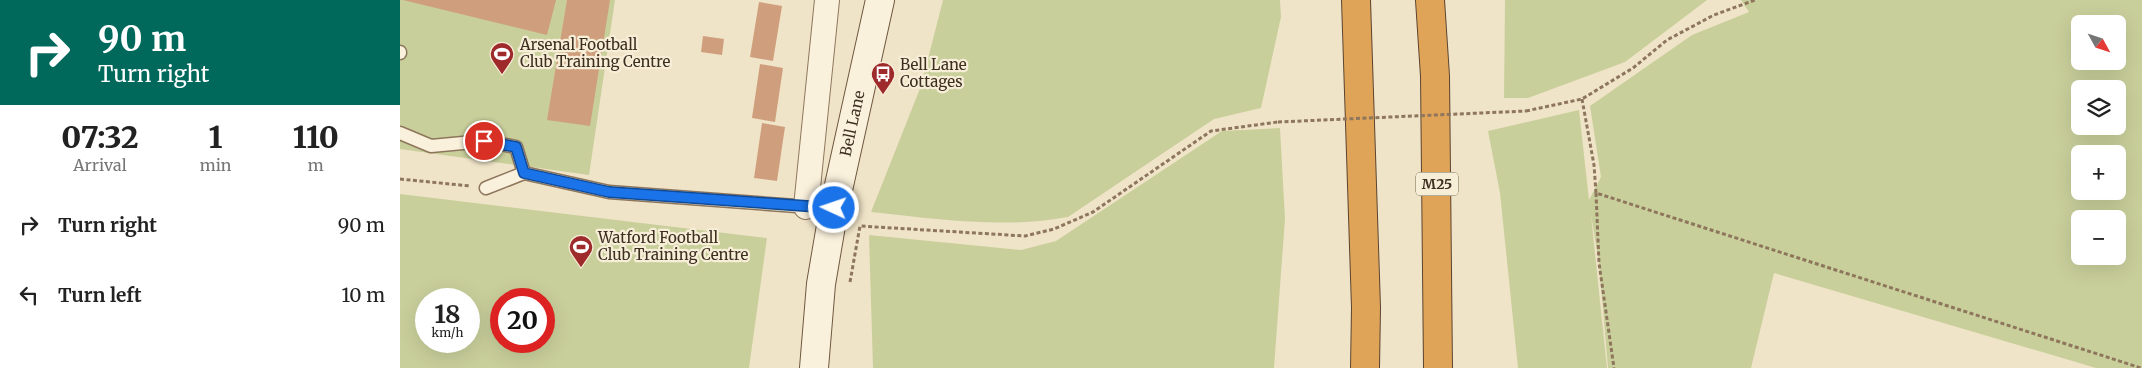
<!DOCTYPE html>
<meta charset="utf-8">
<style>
:root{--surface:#fff;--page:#f2f2f2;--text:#222;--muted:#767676}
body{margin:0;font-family:Merriweather,serif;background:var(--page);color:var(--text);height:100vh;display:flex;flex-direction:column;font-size:19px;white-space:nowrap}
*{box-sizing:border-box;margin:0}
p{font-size:16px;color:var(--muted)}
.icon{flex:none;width:28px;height:28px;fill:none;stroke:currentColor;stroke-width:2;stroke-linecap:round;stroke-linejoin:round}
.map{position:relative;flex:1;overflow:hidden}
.details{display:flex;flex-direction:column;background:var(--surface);width:400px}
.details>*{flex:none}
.banner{background:#00695c;color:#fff;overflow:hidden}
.needle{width:32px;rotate:130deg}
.fabs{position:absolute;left:1671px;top:15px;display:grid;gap:10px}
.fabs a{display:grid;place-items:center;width:55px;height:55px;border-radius:8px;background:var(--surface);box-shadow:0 5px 20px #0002;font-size:25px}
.speed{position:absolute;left:15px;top:288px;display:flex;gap:10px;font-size:25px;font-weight:700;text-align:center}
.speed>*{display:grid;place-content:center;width:65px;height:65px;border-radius:50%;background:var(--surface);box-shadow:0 5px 20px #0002;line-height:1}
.speed small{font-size:12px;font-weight:400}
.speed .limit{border:8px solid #d22;background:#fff;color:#111}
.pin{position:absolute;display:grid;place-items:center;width:42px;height:42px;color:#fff;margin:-21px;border:2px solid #fff;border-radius:50%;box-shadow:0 1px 5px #0007}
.me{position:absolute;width:55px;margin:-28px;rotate:273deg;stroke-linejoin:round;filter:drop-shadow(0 0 4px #0008)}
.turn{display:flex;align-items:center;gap:18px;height:105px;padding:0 15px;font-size:22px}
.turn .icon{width:65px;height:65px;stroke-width:2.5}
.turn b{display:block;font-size:35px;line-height:42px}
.eta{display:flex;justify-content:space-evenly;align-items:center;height:85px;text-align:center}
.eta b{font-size:30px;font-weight:800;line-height:35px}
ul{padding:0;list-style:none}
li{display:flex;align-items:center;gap:15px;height:70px;padding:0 15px}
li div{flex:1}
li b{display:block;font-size:19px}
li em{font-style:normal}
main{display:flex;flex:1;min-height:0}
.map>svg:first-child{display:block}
.green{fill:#c9cf9b;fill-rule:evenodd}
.building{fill:#cf9f7d}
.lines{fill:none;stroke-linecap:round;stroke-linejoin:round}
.service-casing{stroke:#8d765c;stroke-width:15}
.minor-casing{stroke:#8d765c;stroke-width:26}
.secondary-casing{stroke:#6f573f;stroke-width:30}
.motorway-casing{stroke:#5b4430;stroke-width:30}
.path{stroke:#8d765c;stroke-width:3;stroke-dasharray:4 2.5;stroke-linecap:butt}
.service{stroke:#faf1dc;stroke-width:12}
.minor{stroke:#faf1dc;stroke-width:24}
.secondary{stroke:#faf1dc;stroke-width:28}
.motorway{stroke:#e0a458;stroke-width:28}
.path-bridge{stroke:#8d765c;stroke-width:3;stroke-dasharray:4 2.5;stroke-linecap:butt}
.route-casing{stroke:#114b97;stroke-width:12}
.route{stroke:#1a73e8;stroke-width:9}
.labels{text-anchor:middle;stroke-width:4.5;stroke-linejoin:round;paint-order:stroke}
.shield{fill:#f7eed8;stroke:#756857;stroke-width:1}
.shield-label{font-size:14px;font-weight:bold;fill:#3d2e20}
.poi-label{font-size:15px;fill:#3d2e20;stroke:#f7eed8;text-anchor:start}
.street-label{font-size:15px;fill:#3d2e20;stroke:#f7eed8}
</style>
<main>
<section class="details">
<div class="banner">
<div class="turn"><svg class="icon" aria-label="right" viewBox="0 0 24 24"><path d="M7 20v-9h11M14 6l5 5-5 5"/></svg><div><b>90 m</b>Turn right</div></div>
</div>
<div class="eta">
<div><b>07:32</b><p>Arrival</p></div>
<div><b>1</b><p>min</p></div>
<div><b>110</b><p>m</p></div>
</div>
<ul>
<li><svg class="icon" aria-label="right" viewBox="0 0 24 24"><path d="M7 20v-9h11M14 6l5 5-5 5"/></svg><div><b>Turn right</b></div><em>90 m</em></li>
<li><svg class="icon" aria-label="left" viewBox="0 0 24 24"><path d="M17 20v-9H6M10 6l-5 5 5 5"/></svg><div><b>Turn left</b></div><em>10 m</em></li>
</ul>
</section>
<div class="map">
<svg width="1742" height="368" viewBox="0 0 1742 368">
<rect width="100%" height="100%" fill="#f0e4c8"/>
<g class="green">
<polygon points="0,0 215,0 189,175 0,149"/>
<path d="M 543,0 L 880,0 L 881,17 L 861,108 L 814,119 L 668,217 C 604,229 536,219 471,212 L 521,86 Z"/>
<polygon points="1105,0 1307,0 1225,62 1128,98 1104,98"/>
<path d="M 1341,0 L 1742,0 L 1742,368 L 1696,368 L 1374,273 L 1351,368 L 1208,368 L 1199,263 L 1191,215 L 1207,368 L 1118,368 L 1100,193 L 1088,131 L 1179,110 L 1189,200 L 1201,177 L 1190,106 L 1292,35 L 1349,12 ZM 1680,24 L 1718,24 L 1718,61 L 1680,61 ZM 1680,89 L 1718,89 L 1718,126 L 1680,126 ZM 1680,154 L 1718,154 L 1718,191 L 1680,191 ZM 1680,219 L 1718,219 L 1718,256 L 1680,256 Z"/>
<polygon points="880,128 885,219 874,368 473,368 469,235 621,250 656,241 822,131"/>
<path d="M 0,194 L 367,238 L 349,368 L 0,368 ZM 26,299 L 69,299 L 69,341 L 26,341 ZM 101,299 L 144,299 L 144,341 L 101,341 Z"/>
</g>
<g class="building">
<polygon points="3,0 156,0 147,35"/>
<polygon points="167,0 210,0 190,126 147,120"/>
<polygon points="359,2 382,6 373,61 350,57"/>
<polygon points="303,36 324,39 322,55 301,52"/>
<polygon points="360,64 383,68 375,122 352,118"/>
<polygon points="362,123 385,127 377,181 354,178"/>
</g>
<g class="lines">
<g class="service-casing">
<g id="service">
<polyline points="0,53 0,52"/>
<polyline points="0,133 31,146 84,141 116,147 124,173"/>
<polyline points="86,188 124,173 209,192 410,207"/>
</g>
</g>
<g class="minor-casing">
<polyline id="minor" points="406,207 427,0"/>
</g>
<g class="secondary-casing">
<g id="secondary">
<path id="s1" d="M 414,368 L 421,284 L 434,208 L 480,0"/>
</g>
</g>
<g class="motorway-casing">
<g id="motorway">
<polyline points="956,0 966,308 965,368"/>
<polyline points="1030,0 1035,76 1038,368"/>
</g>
</g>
<g class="path">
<polyline points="1182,99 1194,165 1196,193 1741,368"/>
<polyline points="1126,111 1182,99 1233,68 1267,40 1314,15 1355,0"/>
<polyline points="0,179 70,186"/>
<polyline points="1196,193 1199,263 1214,368"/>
<polyline points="450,282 460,226 625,236 654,229 693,212 811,131 878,122"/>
</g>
<use href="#service" class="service"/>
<use href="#minor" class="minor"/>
<use href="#secondary" class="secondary"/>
<use href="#motorway" class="motorway"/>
<polyline class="path-bridge" points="878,122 1126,111"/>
</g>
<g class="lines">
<g class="route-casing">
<polyline id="route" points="84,141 116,147 124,173 209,192 434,208"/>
</g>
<use href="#route" class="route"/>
</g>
<defs>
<g id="stadium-pin" transform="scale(1.25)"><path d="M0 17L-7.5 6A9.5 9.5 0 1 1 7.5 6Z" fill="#9e2a2b" stroke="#f7eed8"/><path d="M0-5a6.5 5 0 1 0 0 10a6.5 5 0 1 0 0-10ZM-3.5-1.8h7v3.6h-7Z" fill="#fff"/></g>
<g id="bus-pin" transform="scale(1.25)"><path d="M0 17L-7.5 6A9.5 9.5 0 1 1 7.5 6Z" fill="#9e2a2b" stroke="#f7eed8"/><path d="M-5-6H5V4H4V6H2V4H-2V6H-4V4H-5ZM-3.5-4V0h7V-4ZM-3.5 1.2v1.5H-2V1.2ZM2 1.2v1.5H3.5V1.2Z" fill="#fff"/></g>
</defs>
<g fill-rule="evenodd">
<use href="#stadium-pin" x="102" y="54"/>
<use href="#bus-pin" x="483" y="74"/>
<use href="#stadium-pin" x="181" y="247"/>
</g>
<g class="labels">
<rect class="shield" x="1016" y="172.5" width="42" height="23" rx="4"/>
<g class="shield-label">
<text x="1037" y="189">M25</text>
</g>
<g class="poi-label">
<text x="120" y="50">Arsenal Football<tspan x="120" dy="17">Club Training Centre</tspan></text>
<text x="500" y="70">Bell Lane<tspan x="500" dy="17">Cottages</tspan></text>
<text x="198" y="243">Watford Football<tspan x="198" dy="17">Club Training Centre</tspan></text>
</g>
<g class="street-label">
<text dy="5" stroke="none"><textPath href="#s1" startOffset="248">Bell Lane</textPath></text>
</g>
</g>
</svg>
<div class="fabs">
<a><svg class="needle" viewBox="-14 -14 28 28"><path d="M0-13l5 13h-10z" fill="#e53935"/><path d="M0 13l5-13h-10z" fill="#767676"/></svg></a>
<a><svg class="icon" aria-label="layers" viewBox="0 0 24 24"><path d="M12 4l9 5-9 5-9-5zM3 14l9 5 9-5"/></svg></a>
<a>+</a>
<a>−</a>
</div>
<div class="speed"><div>18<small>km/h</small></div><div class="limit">20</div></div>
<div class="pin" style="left:84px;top:141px;background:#d93025"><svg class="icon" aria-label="arrive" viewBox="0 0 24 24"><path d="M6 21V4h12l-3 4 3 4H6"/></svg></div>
<svg class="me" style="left:434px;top:208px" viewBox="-20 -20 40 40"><circle r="17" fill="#1a73e8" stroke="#fff" stroke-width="3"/><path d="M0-11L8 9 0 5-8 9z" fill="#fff"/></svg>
</div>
</main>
